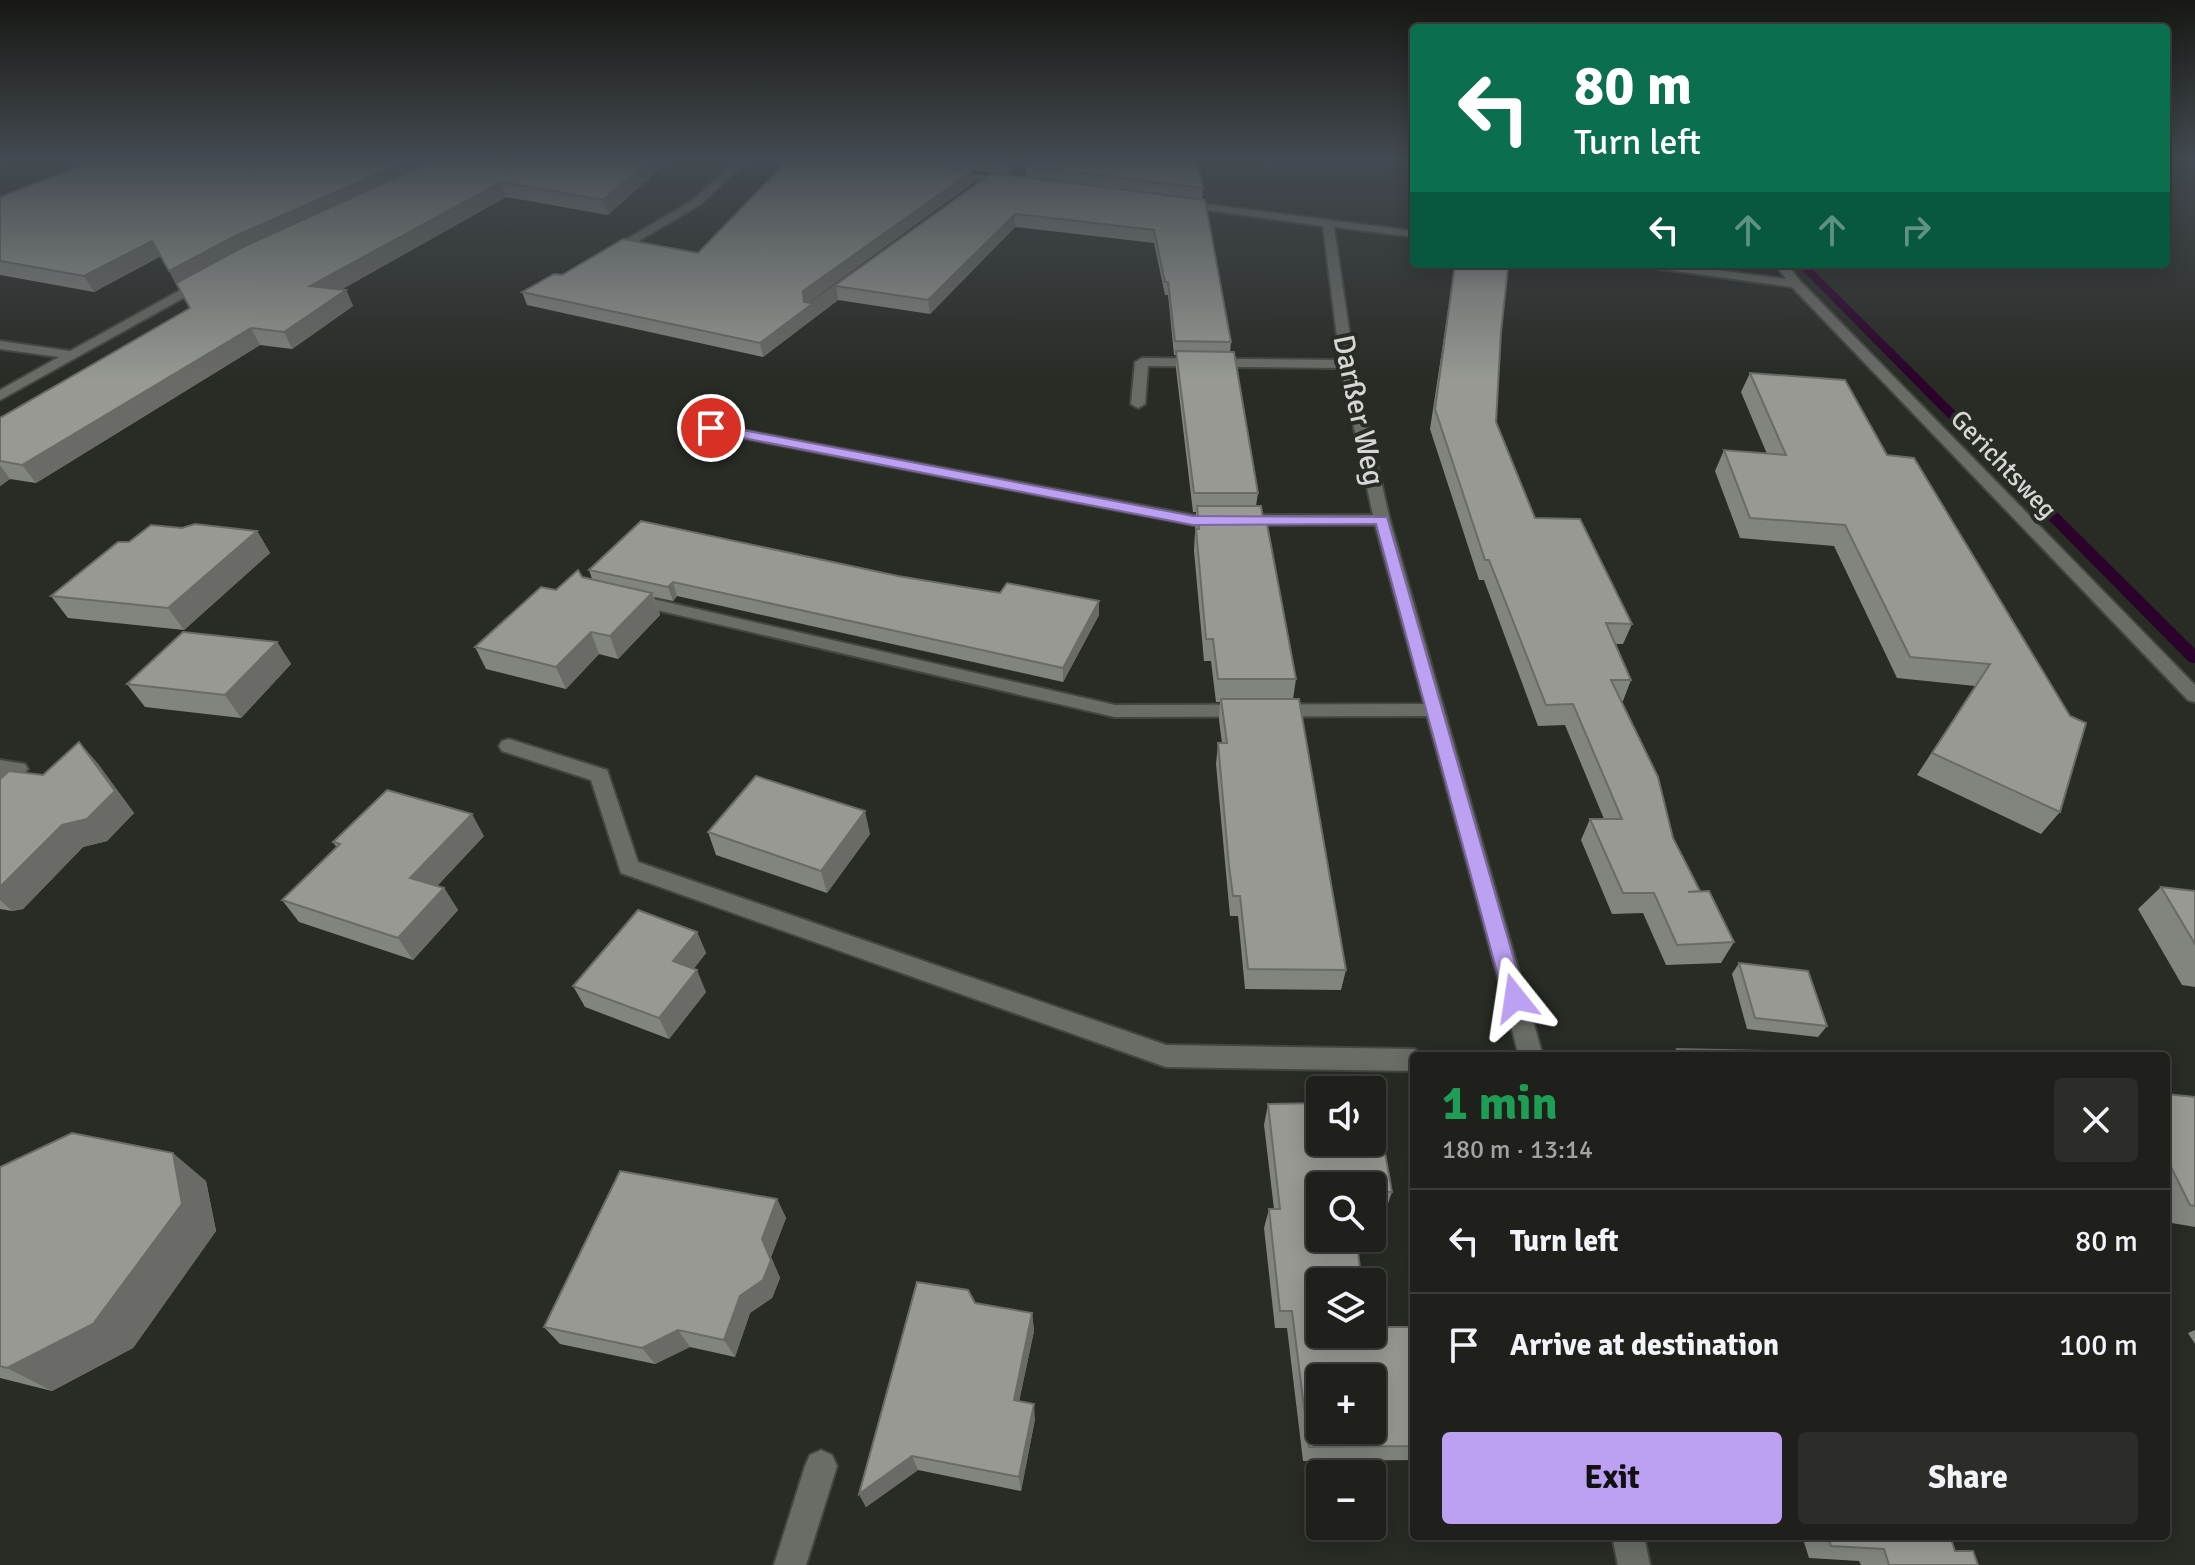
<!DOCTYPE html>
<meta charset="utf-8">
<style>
:root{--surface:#1f201c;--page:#2c2d29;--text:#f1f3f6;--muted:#a1a3a3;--line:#3c3e3b;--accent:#bca0f2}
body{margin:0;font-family:Signika,sans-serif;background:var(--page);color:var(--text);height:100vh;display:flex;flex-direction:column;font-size:30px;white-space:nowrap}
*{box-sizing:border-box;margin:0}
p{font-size:26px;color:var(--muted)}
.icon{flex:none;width:44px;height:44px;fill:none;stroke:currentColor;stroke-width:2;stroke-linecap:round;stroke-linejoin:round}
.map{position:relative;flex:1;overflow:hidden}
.panel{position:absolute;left:1410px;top:1052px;width:760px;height:488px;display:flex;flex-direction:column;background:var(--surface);border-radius:8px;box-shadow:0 4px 20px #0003,0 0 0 2px var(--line)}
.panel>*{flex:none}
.banner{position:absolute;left:1410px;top:24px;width:760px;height:244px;border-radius:8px;box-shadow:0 4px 20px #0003,0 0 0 2px var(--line);background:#0b6e4f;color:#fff;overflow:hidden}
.tools{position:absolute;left:1306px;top:1076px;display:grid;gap:16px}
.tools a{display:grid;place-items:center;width:80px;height:80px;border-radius:8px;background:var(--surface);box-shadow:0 4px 20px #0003,0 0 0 2px var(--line);font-size:40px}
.pin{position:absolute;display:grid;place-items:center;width:68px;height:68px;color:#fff;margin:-34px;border:4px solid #fff;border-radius:50%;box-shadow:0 2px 8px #0007}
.me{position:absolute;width:88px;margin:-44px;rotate:345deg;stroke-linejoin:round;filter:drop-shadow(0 0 6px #0008)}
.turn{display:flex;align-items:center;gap:28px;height:168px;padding:0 32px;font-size:36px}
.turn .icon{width:104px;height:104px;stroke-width:2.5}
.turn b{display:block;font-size:56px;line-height:68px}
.lanes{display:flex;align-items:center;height:76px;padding:0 32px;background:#0003;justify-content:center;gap:40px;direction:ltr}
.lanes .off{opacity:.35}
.round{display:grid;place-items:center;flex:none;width:84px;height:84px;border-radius:8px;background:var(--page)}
.overview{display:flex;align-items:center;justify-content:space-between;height:136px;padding:0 32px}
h1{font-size:48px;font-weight:700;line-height:60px;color:#1e9e55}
.button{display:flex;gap:16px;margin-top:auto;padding:16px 32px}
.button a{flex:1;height:92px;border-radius:8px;background:var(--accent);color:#111;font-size:32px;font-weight:700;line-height:92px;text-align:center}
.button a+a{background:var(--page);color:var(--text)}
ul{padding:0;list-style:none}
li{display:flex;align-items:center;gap:24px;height:104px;padding:0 32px;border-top:2px solid var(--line)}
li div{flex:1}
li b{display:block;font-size:30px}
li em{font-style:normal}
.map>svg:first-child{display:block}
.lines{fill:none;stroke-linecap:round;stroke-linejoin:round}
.stream{fill:#2b022a;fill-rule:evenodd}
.minor-casing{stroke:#444641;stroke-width:4}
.minor{fill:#6a6d66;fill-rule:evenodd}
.wall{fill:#82847e}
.shaded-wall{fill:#6a6b66}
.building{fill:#979992;stroke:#6a6b66;stroke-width:2;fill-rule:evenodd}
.route{fill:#bca0f2;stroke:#7a689d;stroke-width:2}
.labels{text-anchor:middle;stroke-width:8;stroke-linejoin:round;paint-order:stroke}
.far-street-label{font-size:26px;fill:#d6d7d4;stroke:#292b25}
.street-label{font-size:30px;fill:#d6d7d4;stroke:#292b25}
</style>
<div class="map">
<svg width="2195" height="1565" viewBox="0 0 2195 1565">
<rect width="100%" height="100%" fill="#292b25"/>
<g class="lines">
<polygon class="stream" points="1796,264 1807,264 2195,649 2195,663 2189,662"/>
<g class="minor-casing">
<g id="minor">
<polygon points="0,161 8,161 0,165"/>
<polygon points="736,161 747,161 701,204 613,256 605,256 605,252 693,200"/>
<polygon points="946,171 1009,179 1014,182 1009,185 942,176 942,172"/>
<polygon points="1180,201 1414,231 1414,237 1334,227 1354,364 1390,520 1543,1056 1519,1056 1427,716 1115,717 631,604 622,599 631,594 1115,705 1424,704 1375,525 1193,525 711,432 704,428 711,424 1193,515 1373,515 1341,368 1148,366 1145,404 1138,408 1131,404 1135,362 1142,358 1340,360 1323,226 1176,206 1175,204"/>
<polygon points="1639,264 1671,264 1786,279 1775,264 1787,264 1800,281 2195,685 2195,702 2188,700 1792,287 1645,267"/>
<polygon points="206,276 212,280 210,283 0,400 0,390 59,357 0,349 0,341 70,351"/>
<polygon points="509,739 607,770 638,862 1166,1045 1414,1049 1424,1056 1414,1056 1414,1071 1166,1067 621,873 591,780 502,751 499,746 502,741"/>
<polygon points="0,760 25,764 28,769 7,790 0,792"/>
<polygon points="821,1450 832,1455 837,1466 806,1565 774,1565 805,1466 810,1455"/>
<polygon points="1612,1536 1644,1536 1650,1565 1618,1565"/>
</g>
</g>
<use href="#minor" class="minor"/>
</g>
<g class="wall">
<polygon points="668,161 608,215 506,197 342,289 346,290 353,306 292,349 260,345 36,483 10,479 0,486 0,418 190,308 161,256 94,292 0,275 0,197"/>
<polygon points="787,161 1023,161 1008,175 951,168 972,171 973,183 808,303 810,303 992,173 1026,177 1025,166 1203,188 1202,200 1231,342 1230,352 1258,493 1256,506 1296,679 1293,699 1346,970 1341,990 1245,989 1238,916 1230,916 1216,764 1218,743 1222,743 1219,720 1220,702 1216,702 1211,661 1204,661 1194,551 1196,512 1193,512 1176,369 1176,355 1174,355 1168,295 1165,295 1154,243 1015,227 930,314 838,300 763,357 527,305 522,292 562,275 698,253"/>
<polygon points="1455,264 1501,332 1496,422 1535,518 1632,624 1623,644 1615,644 1631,680 1623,701 1621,701 1673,838 1700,891 1734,942 1721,963 1666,965 1643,913 1612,914 1581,840 1590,819 1604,819 1565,725 1538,726 1484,580 1479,580 1430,429"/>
<polygon points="1750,373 1887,455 1914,458 2060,812 2041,834 1917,775 1975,686 1897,678 1834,546 1740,538 1715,471 1724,450 1767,454 1741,392"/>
<polygon points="257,531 270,553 184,630 68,618 51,596 129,542"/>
<polygon points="589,570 898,576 1000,593 1099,601 1099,615 1063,682 677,596 673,601 654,597 660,615 618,659 599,654 566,689 486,669 475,647 556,590 582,577 592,579"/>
<polygon points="277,642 291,664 241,718 145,707 127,684"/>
<polygon points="79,742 98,764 134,813 107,841 83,847 23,909 12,911 0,909 0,779 43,775"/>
<polygon points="708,832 870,834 827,893 716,855"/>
<polygon points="484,836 437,886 444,888 458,910 413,960 299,922 282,900 337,848 333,842"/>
<polygon points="2161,887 2195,891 2195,987 2182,985 2138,909"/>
<polygon points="697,932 706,953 693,969 706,992 669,1039 585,1007 573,986"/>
<polygon points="1739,963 1827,1026 1818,1037 1747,1029 1732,974"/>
<polygon points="1677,1049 1769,1056 1672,1056"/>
<polygon points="2166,1094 2195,1097 2195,1227 2166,1222"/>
<polygon points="1268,1104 1392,1192 1385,1212 1372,1212 1372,1186 1320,1186 1320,1334 1414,1327 1414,1460 1303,1461 1287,1328 1275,1328 1264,1228 1269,1209 1274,1209 1264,1125"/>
<polygon points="0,1167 206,1181 216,1231 133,1348 52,1391 0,1378"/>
<polygon points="777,1199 786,1218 771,1257 780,1278 772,1298 750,1313 735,1357 690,1347 655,1364 560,1344 544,1327"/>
<polygon points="975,1303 1032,1313 1034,1331 1019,1401 1035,1419 1021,1491 918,1470 866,1507 859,1494"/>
<polygon points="2195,1330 2195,1344 2188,1333"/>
<polygon points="1802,1536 1950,1536 1955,1551 1978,1565 1861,1565 1859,1561 1809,1558"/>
</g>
<g class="shaded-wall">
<polygon points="406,161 444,161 178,288 169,271 233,237"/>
<polygon points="648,161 668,161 608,215 603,200"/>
<polygon points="1009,161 1023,161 1008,175 1007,163"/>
<polygon points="972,171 973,183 805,305 806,309 836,286 838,300 763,357 760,343 803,291"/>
<polygon points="501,182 506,197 318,303 310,286"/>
<polygon points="1015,214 1015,227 930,314 928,300"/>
<polygon points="152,241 161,256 94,292 84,276"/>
<polygon points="346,290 353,306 292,349 284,332"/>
<polygon points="251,328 260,345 36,483 22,465"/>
<polygon points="0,465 10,479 0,486"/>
<polygon points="257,531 270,553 184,630 168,608"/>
<polygon points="673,582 677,596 673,601 668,587"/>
<polygon points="652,593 660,615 618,659 610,636"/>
<polygon points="1099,601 1099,615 1063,682 1063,668"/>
<polygon points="591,632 599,654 566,689 556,667"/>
<polygon points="277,642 291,664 241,718 225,695"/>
<polygon points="79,742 98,764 134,813 107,841 83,847 23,909 12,911 0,900 0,887 62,825"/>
<polygon points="865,811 870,834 827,893 821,871"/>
<polygon points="472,814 484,836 424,900 410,878"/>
<polygon points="444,888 458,910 413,960 398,938"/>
<polygon points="697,932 706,953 683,983 673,961"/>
<polygon points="697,970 706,992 669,1039 659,1018"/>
<polygon points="173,1153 206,1181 216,1231 133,1348 52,1391 7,1368"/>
<polygon points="777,1199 786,1218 771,1257 780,1278 772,1298 750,1313 735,1357 724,1340"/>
<polygon points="1032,1313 1034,1331 1016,1416 1014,1400"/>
<polygon points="678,1330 690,1347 655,1364 642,1348"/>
<polygon points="1034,1404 1035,1419 1021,1491 1019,1477"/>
<polygon points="912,1456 918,1470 866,1507 859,1494"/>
</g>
<g class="building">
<polygon points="94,161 406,161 233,237 169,271 152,241 84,276 0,261 0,197"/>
<polygon points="433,161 648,161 603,200 501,182 310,286 346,290 284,332 251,328 22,465 0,461 0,418 190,308 176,283 243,247"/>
<polygon points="787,161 906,161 972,171 803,291 804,302 810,303 992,173 1205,200 1231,342 1175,341 1168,282 1165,282 1154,230 1015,214 928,300 836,286 760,343 522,292 554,274 562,275 623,239 698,253"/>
<polygon points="1030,161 1197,161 1203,188 1025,166"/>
<polygon points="1455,264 1474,264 1508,268 1501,332 1496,422 1535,518 1580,519 1632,624 1606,623 1631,680 1611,680 1658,777 1673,838 1700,891 1688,892 1709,891 1734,942 1677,945 1654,893 1623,893 1590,819 1622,819 1573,704 1546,705 1489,560 1485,560 1435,409"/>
<polygon points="1176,351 1234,352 1258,493 1194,493"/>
<polygon points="1750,373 1845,380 1887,455 1914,458 2070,716 2086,723 2060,812 1932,753 1990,664 1910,657 1845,525 1750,518 1724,450 1786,455"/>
<polygon points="1197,506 1261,506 1264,524 1267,524 1296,679 1218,679 1213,639 1206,639 1196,529 1199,529"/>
<polygon points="641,521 898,576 1000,593 1007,583 1099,601 1063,668 673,582 668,587 589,570"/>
<polygon points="195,524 257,531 168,608 51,596 118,542 129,542 151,525 182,528"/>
<polygon points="578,570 582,577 652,593 610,636 591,632 556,667 475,647 541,587 556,590"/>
<polygon points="183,632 277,642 225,695 127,684"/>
<polygon points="1221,699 1299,699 1346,970 1248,969 1240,896 1233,896 1229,866 1218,743 1227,743"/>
<polygon points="79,742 115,791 87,819 62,825 0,887 0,779 9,771 43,775"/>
<polygon points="756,776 865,811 821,871 708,832"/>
<polygon points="387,790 472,814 410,878 444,888 398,938 282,900 340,844 333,842"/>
<polygon points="2161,887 2195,891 2195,944"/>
<polygon points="638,910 697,932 673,961 697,970 659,1018 573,986"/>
<polygon points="1739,963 1808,971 1827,1026 1755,1018"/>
<polygon points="1677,1049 1767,1051 1769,1056 1680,1056"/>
<polygon points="2166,1094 2195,1097 2195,1206 2190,1205 2166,1157"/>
<path d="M 1372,1102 L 1376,1102 L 1392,1192 L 1372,1192 L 1372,1186 L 1320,1186 L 1320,1238 L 1356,1238 L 1362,1282 L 1320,1282 L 1320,1334 L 1372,1334 L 1372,1327 L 1414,1327 L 1414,1446 L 1309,1447 L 1292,1311 L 1280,1311 L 1269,1209 L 1280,1209 L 1268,1104 L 1320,1103 L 1320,1142 L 1372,1142 ZM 1320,1378 L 1372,1378 L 1372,1430 L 1320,1430 Z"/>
<polygon points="72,1133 173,1153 182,1204 93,1324 7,1368 0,1366 0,1167"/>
<polygon points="620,1171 777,1199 762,1239 771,1260 763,1280 740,1296 724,1340 678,1330 642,1348 544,1327"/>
<polygon points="917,1282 968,1290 975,1303 1032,1313 1014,1400 1034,1404 1019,1477 912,1456 859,1494"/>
<polygon points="1828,1536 1950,1536 1955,1551 1973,1551 1978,1565 1889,1565 1884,1549 1831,1546"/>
</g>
<linearGradient id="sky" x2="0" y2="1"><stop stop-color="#171814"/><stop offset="0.42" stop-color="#434a51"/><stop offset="1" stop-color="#434a51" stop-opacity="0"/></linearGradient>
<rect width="2195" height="380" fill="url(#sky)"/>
<polygon class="route" points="711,424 1193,516 1387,517 1525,998 1522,1005 1515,1007 1507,1005 1504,998 1376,524 1193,525 707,431 707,425"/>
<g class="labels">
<g class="far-street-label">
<text transform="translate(2004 464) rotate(46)" y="9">Gerichtsweg</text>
</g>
<g class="street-label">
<text transform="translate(1359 410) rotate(78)" y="10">Darßer Weg</text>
</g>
</g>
</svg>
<div class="tools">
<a><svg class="icon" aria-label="sound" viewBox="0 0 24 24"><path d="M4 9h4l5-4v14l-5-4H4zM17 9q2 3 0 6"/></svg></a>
<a><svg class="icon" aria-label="search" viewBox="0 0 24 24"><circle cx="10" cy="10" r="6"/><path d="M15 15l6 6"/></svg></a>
<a><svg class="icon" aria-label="layers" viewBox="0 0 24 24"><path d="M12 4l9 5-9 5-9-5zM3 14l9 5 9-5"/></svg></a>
<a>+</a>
<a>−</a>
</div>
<div class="pin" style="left:711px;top:428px;background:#d93025"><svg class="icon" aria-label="arrive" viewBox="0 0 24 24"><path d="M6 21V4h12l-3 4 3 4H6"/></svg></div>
<svg class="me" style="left:1515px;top:998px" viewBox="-20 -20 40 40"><path d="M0-17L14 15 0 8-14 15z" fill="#bca0f2" stroke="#fff" stroke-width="4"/></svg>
<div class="banner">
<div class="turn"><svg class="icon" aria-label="left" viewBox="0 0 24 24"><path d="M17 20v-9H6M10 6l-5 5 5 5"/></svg><div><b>80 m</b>Turn left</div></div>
<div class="lanes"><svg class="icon" aria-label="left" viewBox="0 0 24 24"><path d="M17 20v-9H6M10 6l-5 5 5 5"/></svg><svg class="icon off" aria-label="ahead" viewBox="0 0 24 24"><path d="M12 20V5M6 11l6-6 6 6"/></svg><svg class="icon off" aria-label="ahead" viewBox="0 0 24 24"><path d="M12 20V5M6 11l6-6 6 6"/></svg><svg class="icon off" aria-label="right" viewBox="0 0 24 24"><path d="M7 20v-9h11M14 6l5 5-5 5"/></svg></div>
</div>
<section class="panel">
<div class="overview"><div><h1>1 min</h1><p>180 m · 13:14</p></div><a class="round"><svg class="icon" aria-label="close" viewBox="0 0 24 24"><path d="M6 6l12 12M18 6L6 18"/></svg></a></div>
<ul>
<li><svg class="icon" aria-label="left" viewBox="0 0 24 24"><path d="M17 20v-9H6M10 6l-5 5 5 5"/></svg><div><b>Turn left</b></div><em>80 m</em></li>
<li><svg class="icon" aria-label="arrive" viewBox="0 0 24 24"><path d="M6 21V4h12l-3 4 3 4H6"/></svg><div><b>Arrive at destination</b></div><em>100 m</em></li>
</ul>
<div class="button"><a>Exit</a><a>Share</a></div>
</section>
</div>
